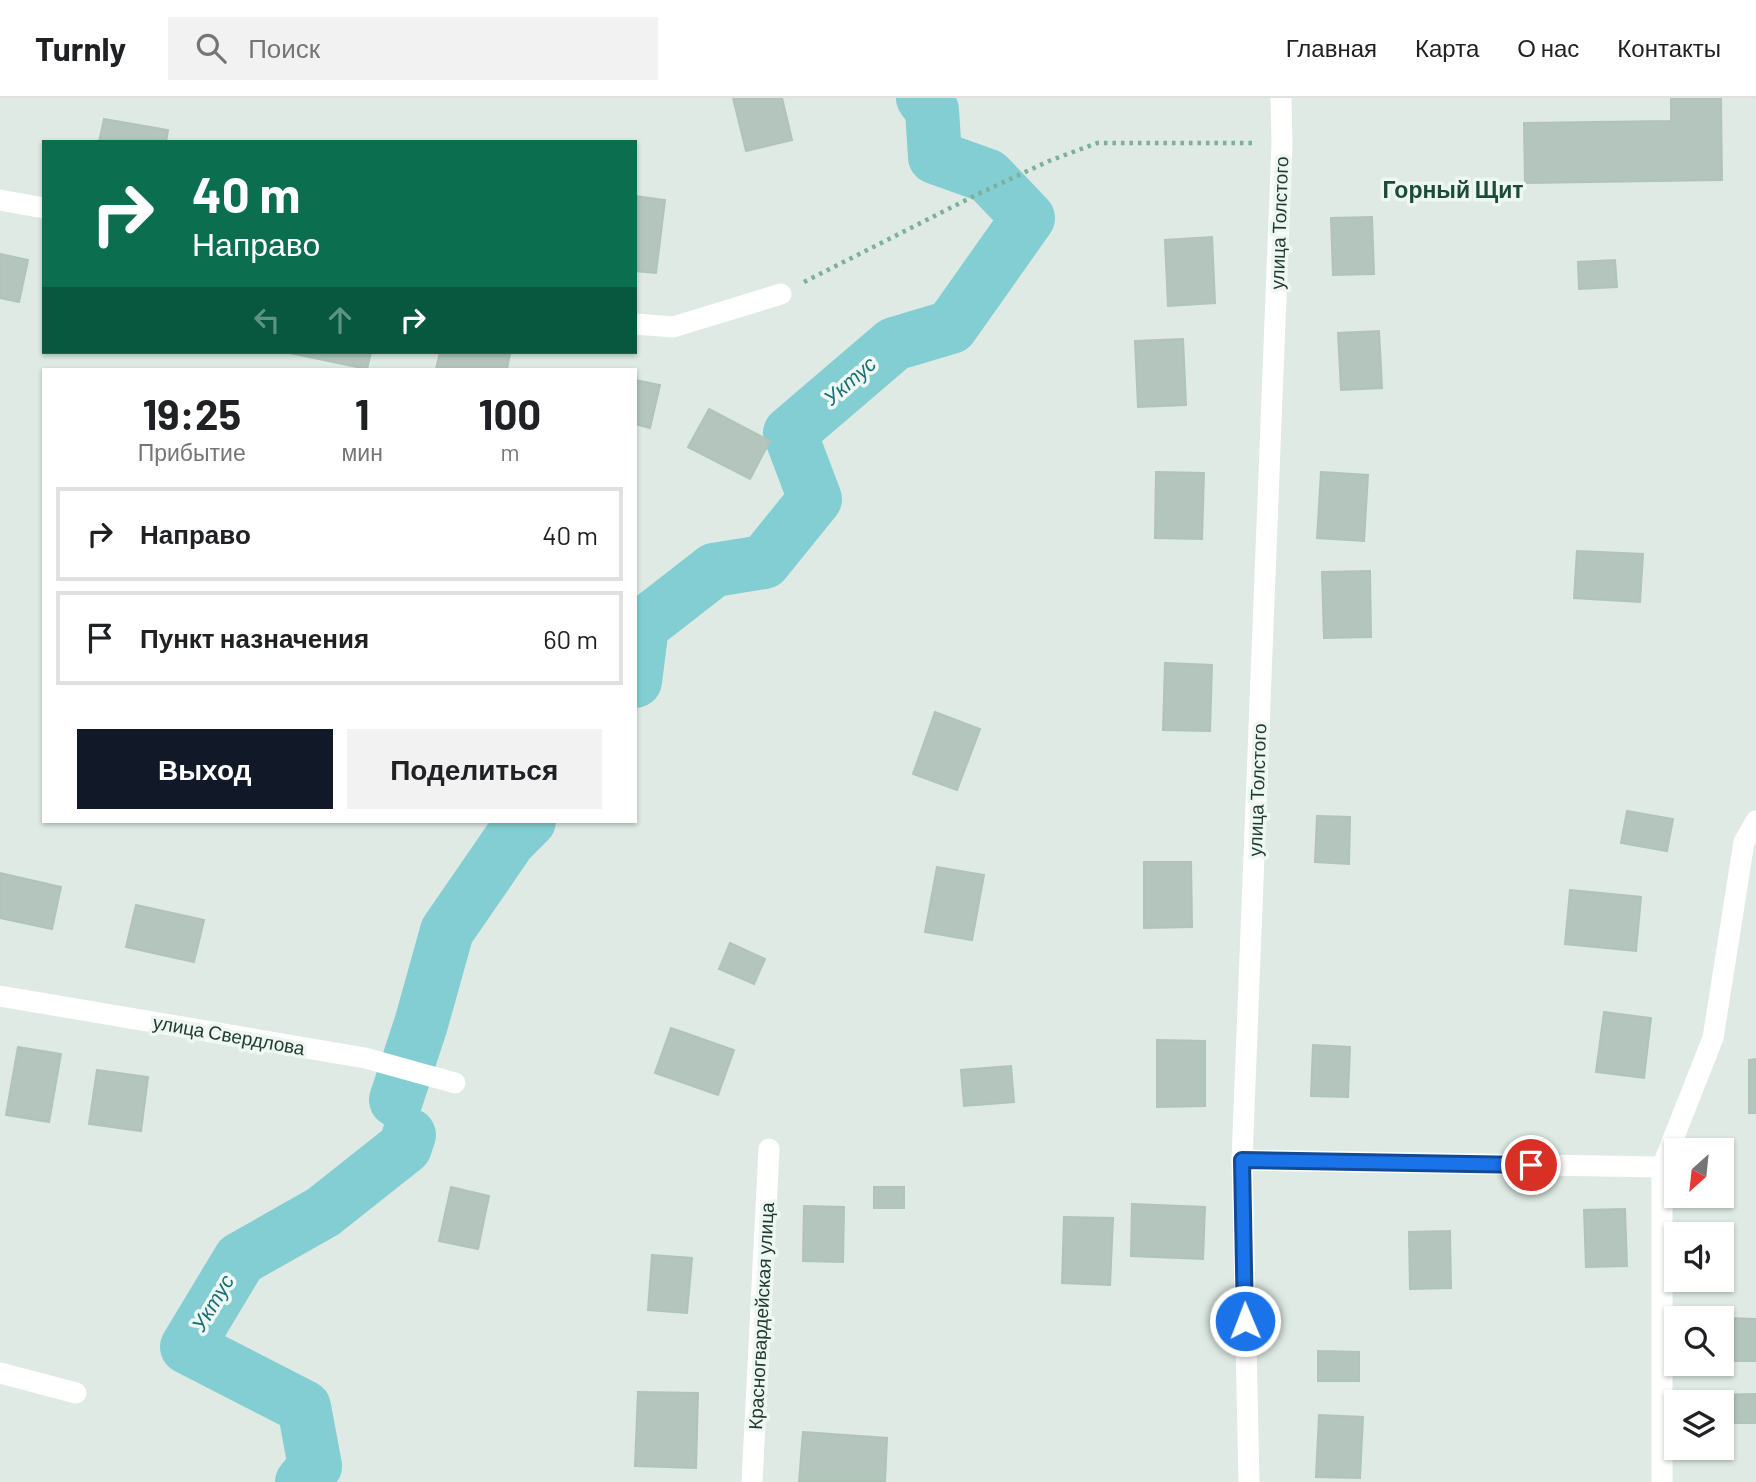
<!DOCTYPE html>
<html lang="ru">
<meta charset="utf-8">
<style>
:root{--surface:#fff;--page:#f2f2f2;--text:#202124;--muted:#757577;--line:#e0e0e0;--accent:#111827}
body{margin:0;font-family:Barlow,sans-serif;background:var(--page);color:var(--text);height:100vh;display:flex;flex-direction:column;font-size:26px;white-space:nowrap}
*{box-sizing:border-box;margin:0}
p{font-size:23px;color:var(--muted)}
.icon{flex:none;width:38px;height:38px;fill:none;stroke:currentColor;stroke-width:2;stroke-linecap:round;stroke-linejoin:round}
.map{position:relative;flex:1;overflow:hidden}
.side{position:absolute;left:42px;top:270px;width:595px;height:455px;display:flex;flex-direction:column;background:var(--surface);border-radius:0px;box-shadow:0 2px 5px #0004}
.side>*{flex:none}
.hud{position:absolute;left:42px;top:42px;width:595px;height:214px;border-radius:0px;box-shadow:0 2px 5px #0004;background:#0b6e4f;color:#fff;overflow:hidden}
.needle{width:46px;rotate:207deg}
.tools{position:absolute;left:1664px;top:1040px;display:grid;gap:14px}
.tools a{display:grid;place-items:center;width:70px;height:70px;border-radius:0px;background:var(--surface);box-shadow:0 2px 5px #0004;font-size:35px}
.pin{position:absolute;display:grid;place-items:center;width:60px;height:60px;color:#fff;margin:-30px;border:4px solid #fff;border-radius:50%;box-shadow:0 2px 7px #0007}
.me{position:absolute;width:77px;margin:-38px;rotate:359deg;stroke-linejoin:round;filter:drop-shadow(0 0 5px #0008)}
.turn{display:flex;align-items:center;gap:24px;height:147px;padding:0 35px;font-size:32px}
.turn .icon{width:91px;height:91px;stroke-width:2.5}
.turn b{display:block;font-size:49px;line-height:60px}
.lanes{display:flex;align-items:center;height:66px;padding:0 35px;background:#0003;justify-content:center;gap:35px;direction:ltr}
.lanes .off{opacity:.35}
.eta{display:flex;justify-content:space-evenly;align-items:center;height:119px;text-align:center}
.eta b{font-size:42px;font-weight:700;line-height:49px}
.action{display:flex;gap:14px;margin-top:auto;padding:14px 35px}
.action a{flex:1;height:80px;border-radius:0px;background:var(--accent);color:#fff;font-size:28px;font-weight:700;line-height:80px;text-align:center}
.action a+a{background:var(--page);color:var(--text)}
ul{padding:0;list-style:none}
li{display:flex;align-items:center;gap:21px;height:94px;margin:0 14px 10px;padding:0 21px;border:4px solid var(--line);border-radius:0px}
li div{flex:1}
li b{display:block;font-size:26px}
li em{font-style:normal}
header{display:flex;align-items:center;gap:42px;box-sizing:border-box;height:98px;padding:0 35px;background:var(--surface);border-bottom:2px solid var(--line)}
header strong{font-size:33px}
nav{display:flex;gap:38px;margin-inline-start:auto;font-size:24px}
.search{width:490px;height:63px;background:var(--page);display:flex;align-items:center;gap:18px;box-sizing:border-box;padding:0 24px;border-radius:0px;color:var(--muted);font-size:26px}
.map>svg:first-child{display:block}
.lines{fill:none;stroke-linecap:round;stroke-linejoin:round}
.river{stroke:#83ced2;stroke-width:54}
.building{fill:#b3c5bc;stroke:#b0c4b9;stroke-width:2}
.path{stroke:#7daf9a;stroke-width:4.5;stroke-dasharray:3.5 5;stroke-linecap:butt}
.street{stroke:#fff;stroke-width:21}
.route-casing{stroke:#114b97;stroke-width:18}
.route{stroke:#1a73e8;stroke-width:12}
.labels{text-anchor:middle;stroke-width:7;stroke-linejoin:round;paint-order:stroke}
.street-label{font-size:19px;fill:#1f3a30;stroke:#eef7f1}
.water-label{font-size:21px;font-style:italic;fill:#187177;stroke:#eef7f1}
.quarter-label{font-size:23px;font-weight:bold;fill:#1a4c3b;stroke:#eef7f1}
</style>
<header>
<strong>Turnly</strong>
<div class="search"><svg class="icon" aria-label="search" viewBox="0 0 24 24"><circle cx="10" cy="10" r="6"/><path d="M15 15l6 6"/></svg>Поиск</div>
<nav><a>Главная</a><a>Карта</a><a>О нас</a><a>Контакты</a></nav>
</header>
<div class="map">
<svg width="1756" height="1384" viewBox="0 0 1756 1384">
<rect width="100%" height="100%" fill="#deeae3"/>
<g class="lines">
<g class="river">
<polyline points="635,583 642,528 714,472 764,464 815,401 790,335 894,246 951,229 1028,120 988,78 935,59 932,12 923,0"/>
<polyline points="396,1002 421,926 447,833 509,743 529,723"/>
<polyline points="302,1384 315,1368 304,1309 187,1249 240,1161 323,1114 405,1049 409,1037"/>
</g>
</g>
<g class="building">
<polygon points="733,0 782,0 792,42 746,53"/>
<polygon points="1671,0 1721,0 1722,82 1525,85 1524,25 1671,23"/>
<polygon points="104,21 168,32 166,44 99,44"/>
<polygon points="635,98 665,102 656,175 635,173"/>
<polygon points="1372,119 1374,176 1333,177 1331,120"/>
<polygon points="1212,139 1215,205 1168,208 1165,142"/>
<polygon points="0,156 28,162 19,204 0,200"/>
<polygon points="1615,162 1617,189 1579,191 1578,164"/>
<polygon points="1379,233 1382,290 1341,292 1338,235"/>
<polygon points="1183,241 1186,307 1138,309 1135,243"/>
<polygon points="285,254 371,254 367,271"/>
<polygon points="440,254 499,254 510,256 507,271 436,271"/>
<polygon points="635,282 660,287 650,330 635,326"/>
<polygon points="709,311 770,343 750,381 688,349"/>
<polygon points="1156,374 1204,375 1202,441 1155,440"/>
<polygon points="1321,374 1368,377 1364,443 1317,440"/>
<polygon points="1577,453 1643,456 1640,504 1574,500"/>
<polygon points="1370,473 1371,539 1324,540 1322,474"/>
<polygon points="1165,565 1212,567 1210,633 1163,632"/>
<polygon points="935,614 980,631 957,692 913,676"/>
<polygon points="1627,713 1673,721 1667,753 1621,745"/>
<polygon points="1317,718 1350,719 1349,766 1315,764"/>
<polygon points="1144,764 1191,764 1192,829 1144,830"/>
<polygon points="937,769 984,777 972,842 925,834"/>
<polygon points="0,775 61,789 52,831 0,820"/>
<polygon points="1570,792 1641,799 1636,853 1565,846"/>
<polygon points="136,807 204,822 194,864 126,849"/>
<polygon points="730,845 765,861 754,886 719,871"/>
<polygon points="1604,914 1651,920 1644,980 1596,974"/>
<polygon points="671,930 734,952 718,997 655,975"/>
<polygon points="1157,942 1205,943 1205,1008 1157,1009"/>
<polygon points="1313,947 1350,949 1348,999 1311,998"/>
<polygon points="18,949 61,956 49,1024 6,1017"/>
<polygon points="1756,961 1756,1015 1749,1015 1749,962"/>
<polygon points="1011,968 1014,1004 964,1008 961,972"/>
<polygon points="97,972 148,979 141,1033 89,1026"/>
<polygon points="451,1089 489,1098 478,1151 439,1143"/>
<rect x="874" y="1089" width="30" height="21"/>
<polygon points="1132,1106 1205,1109 1203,1161 1131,1158"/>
<polygon points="804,1108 844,1109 843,1164 803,1163"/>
<polygon points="1625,1111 1627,1168 1586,1169 1584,1112"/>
<polygon points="1064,1119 1113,1120 1110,1187 1062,1185"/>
<polygon points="1450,1133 1451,1190 1410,1191 1409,1134"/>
<polygon points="652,1157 692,1160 687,1215 648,1212"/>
<polygon points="1728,1220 1756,1221 1756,1263 1728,1263"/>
<polygon points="1318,1253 1359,1254 1359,1283 1318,1283"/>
<polygon points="638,1294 698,1295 696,1370 635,1368"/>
<polygon points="1756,1296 1756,1325 1722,1325 1722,1304 1710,1304 1710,1297"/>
<polygon points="1319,1317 1363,1319 1360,1380 1316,1379"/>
<polygon points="803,1334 887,1340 885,1384 799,1384"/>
</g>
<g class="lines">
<polyline class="path" points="804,184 976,97 1049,63 1097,45 1257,45"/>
<g class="street">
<polyline points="0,102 44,110"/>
<polyline points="635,226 673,229 781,196"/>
<polyline points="0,898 365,960 455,985"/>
<polyline points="1242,1062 1662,1069"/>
<polyline points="0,1275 76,1295"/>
<polyline points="752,1384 769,1051"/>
<polyline points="1249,1384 1242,1062 1282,45 1281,0"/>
<polyline points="1662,1384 1662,1069 1713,940 1744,744 1756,723"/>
</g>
</g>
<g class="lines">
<g class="route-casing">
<polyline id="route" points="1245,1223 1242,1062 1531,1067"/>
</g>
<use href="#route" class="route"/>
</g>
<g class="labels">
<g class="street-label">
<text transform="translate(1279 125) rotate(-88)" y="7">улица Толстого</text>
<text transform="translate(1257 692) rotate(-88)" y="7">улица Толстого</text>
<text transform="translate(229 937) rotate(10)" y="7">улица Свердлова</text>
<text transform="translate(761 1218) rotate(-87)" y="7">Красногвардейская улица</text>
</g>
<g class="water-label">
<text transform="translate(850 283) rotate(-41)" y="7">Уктус</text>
<text transform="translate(213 1205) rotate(-59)" y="7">Уктус</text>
</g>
<g class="quarter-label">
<text x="1453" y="100">Горный Щит</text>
</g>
</g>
</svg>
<div class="tools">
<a><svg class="needle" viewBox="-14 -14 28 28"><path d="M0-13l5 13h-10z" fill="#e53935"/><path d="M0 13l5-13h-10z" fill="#757577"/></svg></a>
<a><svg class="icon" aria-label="sound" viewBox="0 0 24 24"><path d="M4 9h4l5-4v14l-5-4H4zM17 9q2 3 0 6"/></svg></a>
<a><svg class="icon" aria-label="search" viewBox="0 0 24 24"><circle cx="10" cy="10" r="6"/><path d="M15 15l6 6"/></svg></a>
<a><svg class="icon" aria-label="layers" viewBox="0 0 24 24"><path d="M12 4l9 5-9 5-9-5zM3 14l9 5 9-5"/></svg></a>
</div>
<div class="pin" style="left:1531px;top:1067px;background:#d93025"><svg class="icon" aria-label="arrive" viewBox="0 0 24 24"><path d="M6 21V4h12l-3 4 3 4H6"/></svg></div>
<svg class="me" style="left:1245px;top:1223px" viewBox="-20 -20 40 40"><circle r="17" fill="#1a73e8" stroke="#fff" stroke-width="3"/><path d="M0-11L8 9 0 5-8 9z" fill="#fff"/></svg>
<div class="hud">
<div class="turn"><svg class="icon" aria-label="right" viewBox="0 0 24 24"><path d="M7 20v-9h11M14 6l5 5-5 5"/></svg><div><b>40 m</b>Направо</div></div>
<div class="lanes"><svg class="icon off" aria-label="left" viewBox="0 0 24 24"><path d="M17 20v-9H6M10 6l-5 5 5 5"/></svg><svg class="icon off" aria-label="ahead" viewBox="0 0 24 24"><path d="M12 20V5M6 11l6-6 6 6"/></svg><svg class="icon" aria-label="right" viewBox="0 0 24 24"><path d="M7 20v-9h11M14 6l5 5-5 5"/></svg></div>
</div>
<section class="side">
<div class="eta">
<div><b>19:25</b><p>Прибытие</p></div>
<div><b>1</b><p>мин</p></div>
<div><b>100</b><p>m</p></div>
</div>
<ul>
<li><svg class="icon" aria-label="right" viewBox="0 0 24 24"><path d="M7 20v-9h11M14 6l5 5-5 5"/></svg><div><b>Направо</b></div><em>40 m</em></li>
<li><svg class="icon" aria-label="arrive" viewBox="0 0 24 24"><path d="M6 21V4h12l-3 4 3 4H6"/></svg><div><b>Пункт назначения</b></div><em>60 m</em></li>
</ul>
<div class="action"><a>Выход</a><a>Поделиться</a></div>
</section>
</div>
